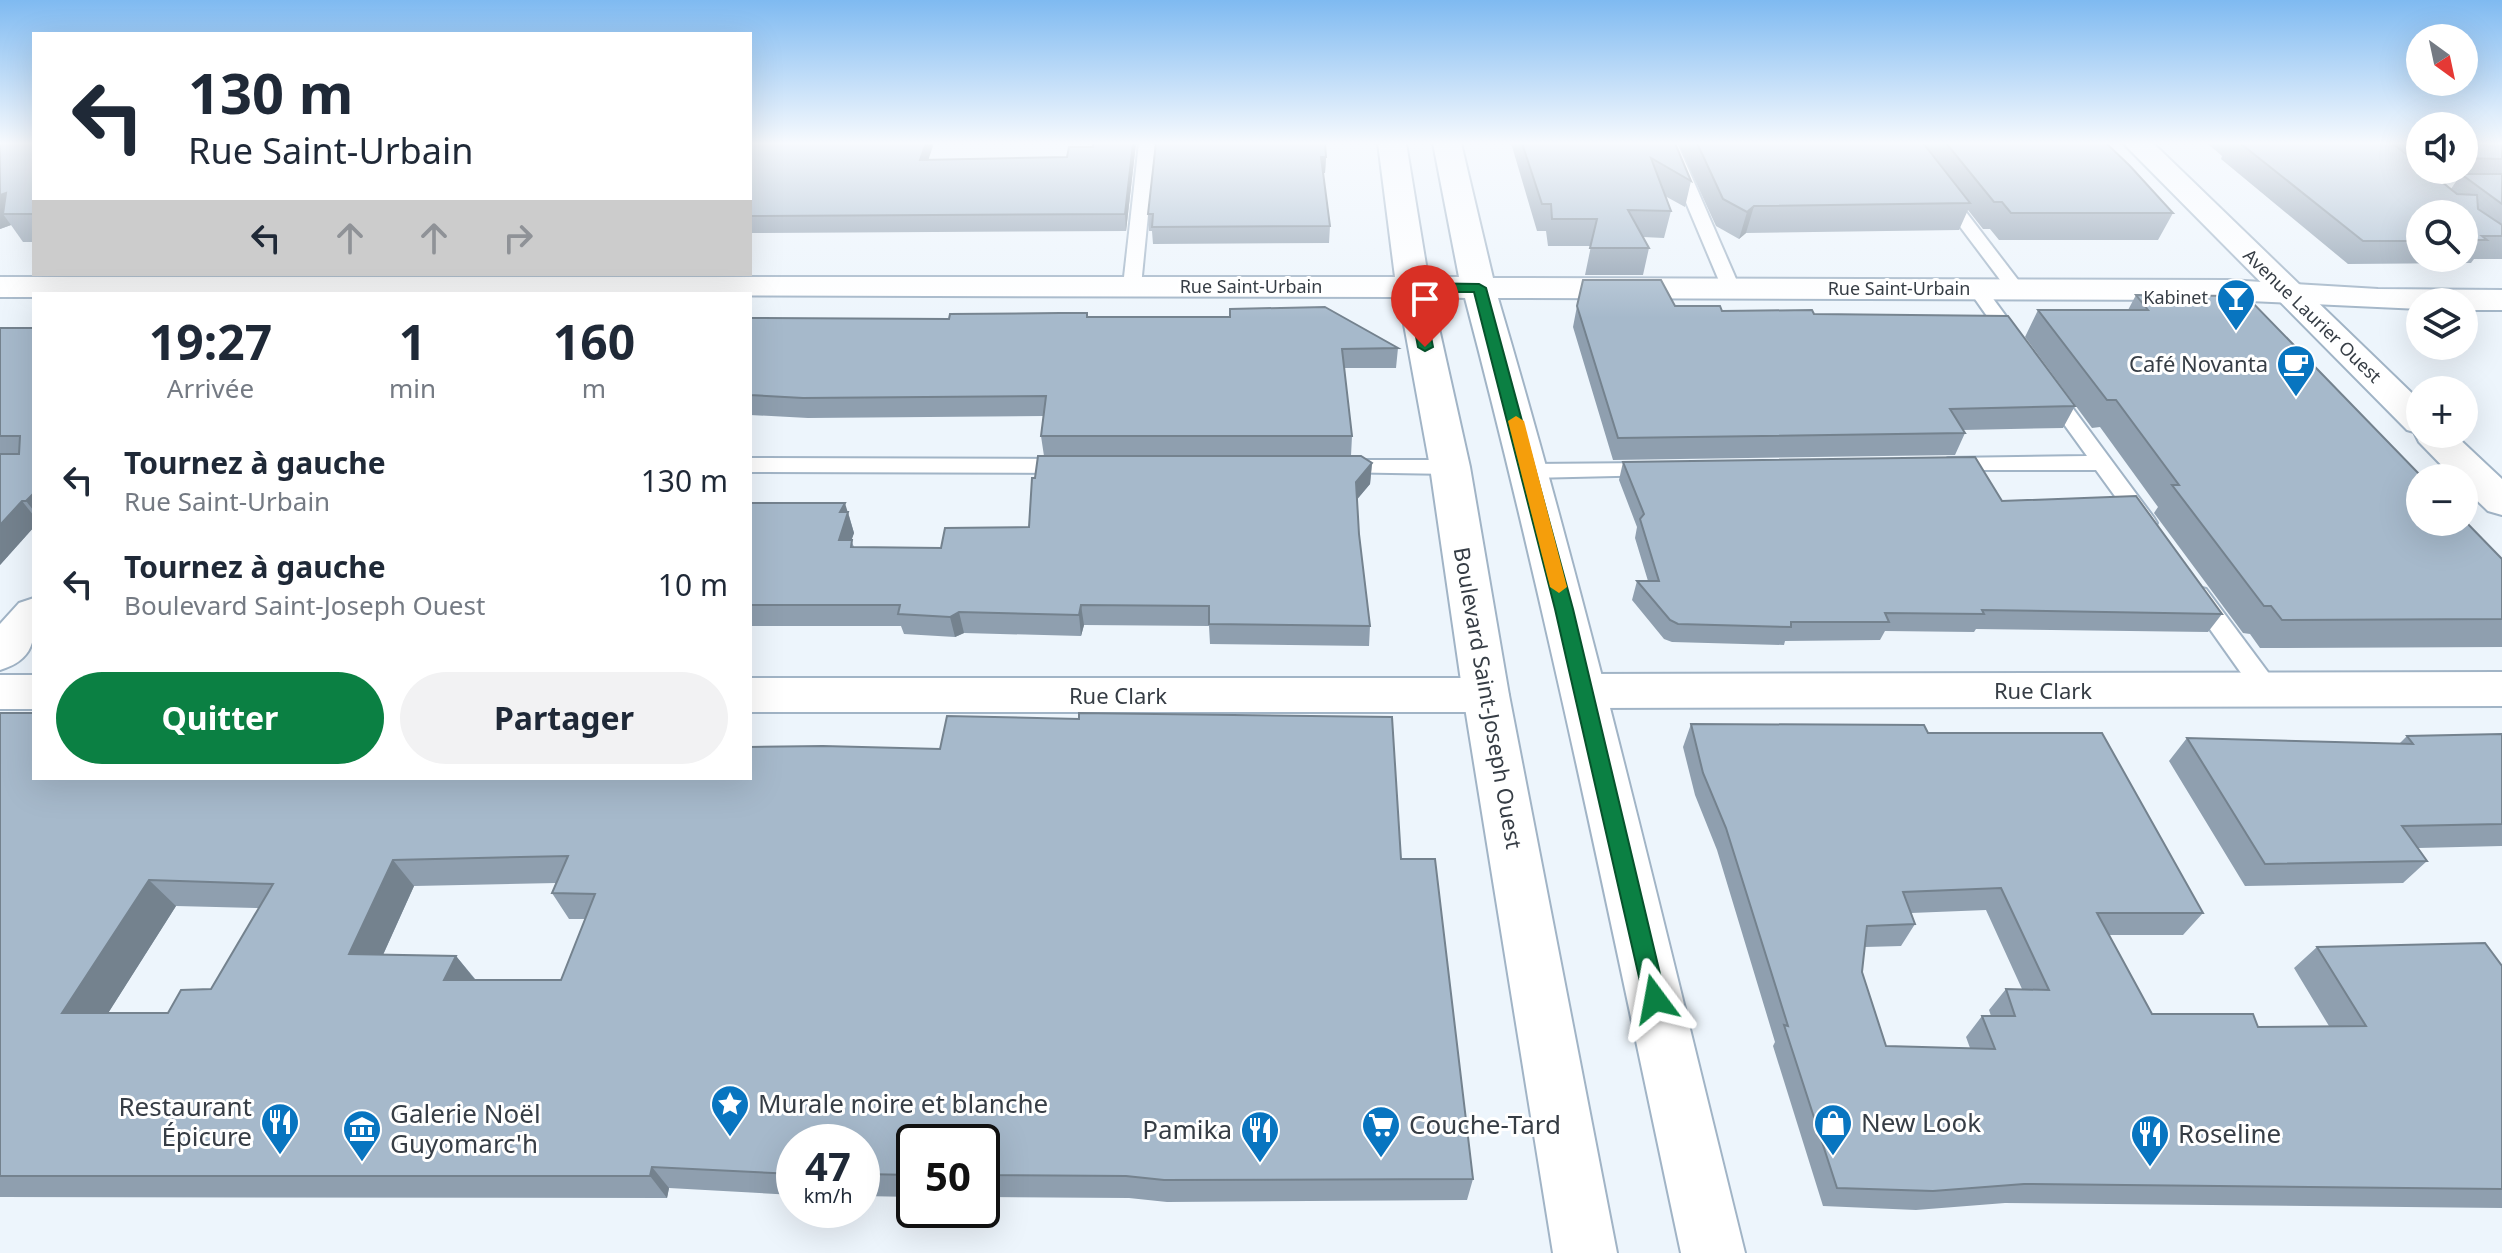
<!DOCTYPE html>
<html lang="fr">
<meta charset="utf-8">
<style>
:root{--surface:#fff;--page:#f2f2f3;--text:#1f2937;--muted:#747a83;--accent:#0b8043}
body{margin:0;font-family:"Noto Sans",sans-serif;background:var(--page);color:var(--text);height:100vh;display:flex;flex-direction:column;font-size:30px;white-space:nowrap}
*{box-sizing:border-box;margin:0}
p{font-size:26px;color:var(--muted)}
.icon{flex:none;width:44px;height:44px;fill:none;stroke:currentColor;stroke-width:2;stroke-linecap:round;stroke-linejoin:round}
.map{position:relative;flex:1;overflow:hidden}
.panel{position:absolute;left:32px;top:292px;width:720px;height:488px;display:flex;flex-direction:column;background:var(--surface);border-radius:0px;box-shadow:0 8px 32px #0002}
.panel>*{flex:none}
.top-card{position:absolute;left:32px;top:32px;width:720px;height:244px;border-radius:0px;box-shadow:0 8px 32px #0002;background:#fff;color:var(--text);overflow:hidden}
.needle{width:52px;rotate:147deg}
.buttons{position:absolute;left:2406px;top:24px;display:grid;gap:16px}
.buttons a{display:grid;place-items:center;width:72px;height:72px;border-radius:50%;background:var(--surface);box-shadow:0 8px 32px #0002;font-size:40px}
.speed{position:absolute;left:776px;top:1124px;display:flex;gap:16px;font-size:40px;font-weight:700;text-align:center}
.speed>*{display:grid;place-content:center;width:104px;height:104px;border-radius:50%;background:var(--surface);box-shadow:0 8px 32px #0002;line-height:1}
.speed small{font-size:20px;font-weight:400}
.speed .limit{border:4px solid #111;border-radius:12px;background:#fff;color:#111}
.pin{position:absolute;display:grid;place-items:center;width:68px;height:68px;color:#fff;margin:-82px -34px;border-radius:50% 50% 50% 0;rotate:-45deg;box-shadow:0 0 8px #0007}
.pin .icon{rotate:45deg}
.me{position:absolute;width:88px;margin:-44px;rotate:347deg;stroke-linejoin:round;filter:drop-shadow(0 0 6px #0008)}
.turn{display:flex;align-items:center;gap:28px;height:168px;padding:0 24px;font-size:36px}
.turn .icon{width:104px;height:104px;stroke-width:2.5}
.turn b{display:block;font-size:56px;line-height:68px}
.lanes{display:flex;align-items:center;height:76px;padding:0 24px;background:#0003;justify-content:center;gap:40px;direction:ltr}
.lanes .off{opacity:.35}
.eta{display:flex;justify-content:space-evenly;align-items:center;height:136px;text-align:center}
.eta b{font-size:48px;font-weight:700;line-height:56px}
.action{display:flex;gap:16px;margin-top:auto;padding:16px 24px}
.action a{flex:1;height:92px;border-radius:48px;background:var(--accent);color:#fff;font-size:32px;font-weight:700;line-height:92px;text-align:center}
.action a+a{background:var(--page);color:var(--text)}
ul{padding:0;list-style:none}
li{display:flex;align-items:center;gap:24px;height:104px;padding:0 24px}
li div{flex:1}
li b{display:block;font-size:30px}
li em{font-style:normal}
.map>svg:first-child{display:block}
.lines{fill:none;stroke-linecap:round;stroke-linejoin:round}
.service-casing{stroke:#a1b4c6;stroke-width:4}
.minor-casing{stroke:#a1b4c6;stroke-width:4}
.tertiary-casing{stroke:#a1b4c6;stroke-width:4}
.secondary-casing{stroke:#a1b4c6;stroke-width:4}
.service{fill:#fff;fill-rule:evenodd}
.minor{fill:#fff;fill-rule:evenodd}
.tertiary{fill:#fff;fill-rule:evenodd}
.secondary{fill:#fff;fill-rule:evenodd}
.wall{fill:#8f9faf;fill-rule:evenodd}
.shaded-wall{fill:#74828e}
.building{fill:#a6b9cb;stroke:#74828e;stroke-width:2;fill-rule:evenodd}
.route{fill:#0b8043;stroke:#07532c;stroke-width:2}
.slow{fill:#f59e0b}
.labels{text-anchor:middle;stroke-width:6;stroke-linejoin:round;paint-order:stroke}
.far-street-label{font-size:18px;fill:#363d45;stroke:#fff}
.far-poi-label{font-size:18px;fill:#363d45;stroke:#fff;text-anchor:end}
.poi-label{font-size:22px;fill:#363d45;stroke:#fff;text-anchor:end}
.street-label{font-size:22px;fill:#363d45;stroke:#fff}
.near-poi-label{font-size:26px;fill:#363d45;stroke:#fff;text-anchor:start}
</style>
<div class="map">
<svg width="2502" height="1253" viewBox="0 0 2502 1253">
<rect width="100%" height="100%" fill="#edf5fc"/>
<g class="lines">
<g class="service-casing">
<g id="service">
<polygon points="1139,143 1155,143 1141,286 1132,291 1123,286"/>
<polygon points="1661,143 1677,143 1740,288 1737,292 1731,293 1722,288"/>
<polygon points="1897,143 1913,143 2022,285 2025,289 2022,293 2010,293"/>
<polygon points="1977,284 1983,285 2022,338 2025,342 2022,346 2008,346 1968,289"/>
<polygon points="2050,385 2057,387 2154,518 2157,523 2154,528 2138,528 2096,470 1940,470 1937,465 1948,458 2087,456 2040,391"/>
<polygon points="750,458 1068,459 1079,466 1068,473 750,472"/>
<polygon points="1340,460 1450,460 1461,467 1450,474 1332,472 1329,467"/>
<polygon points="1651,463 1659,465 1662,470 1659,475 1530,478 1519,471 1530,464"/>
<polygon points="2198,587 2206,589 2276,683 2280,690 2276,697 2267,699 2258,697 2190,601 2186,595 2190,589"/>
</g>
</g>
<g class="minor-casing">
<g id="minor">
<path d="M 34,598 C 34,633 40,658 0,670 L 0,624 L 19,603 Z"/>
<polygon points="2502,672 2502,706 1584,708 1568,703 1561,691 1568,679 1584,674"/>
<rect x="0" y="675" width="34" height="34"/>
<polygon points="750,678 1486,678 1502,683 1509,695 1502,707 1486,712 750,712"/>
</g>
</g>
<g class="tertiary-casing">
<polygon id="tertiary" points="2123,143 2153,143 2420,401 2420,434 2454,434 2502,479 2502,515 2488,511 2464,488 2464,478 2454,478 2419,442 2414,432 2407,430"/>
</g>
<g class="secondary-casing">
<path id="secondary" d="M 1378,143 L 1406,143 L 1428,277 L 1459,277 L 1433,143 L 1461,143 L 1493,278 L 2228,280 L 2378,289 L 2502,290 L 2502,310 L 2464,310 L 2464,302 L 2420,302 L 2420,309 L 2228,300 L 1498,298 C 1591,613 1666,933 1745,1253 L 1681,1253 C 1613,934 1548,613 1465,298 L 1432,297 L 1470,467 L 1509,695 L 1617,1253 L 1553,1253 L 1463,695 L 1430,467 L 1399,297 L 34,294 L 34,297 L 0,297 L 0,277 L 1395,277 Z"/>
</g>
<use href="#service" class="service"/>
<use href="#minor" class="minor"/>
<use href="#tertiary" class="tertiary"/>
<use href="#secondary" class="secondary"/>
</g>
<g class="wall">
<polygon points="0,143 34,143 34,242 23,242 11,225 0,229"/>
<polygon points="750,143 929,160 1067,157 1093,147 1093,143 1136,143 1126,231 750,233"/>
<polygon points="1511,143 1675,143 1691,181 1685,207 1665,196 1671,211 1664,238 1643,237 1649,248 1643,275 1585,275 1591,246 1548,246 1546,231 1537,231"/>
<polygon points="1678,143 2106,143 2173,213 2158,240 1999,240 1990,229 1983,229 1968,210 1959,230 1746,233 1739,239 1716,226"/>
<path d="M 2207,143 L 2420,143 L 2420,170 L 2464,170 L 2464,143 L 2502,143 L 2502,259 L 2474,259 L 2471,263 L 2348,264 L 2221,159 L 2222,156 ZM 2440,180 L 2457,180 L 2451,189 ZM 2420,214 L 2464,214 L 2464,258 L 2420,258 Z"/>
<polygon points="1326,157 1325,173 1323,173 1330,226 1329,243 1153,244 1152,231 1149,231 1148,214"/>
<polygon points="2136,295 2502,559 2502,647 2260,648 2250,634 2243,633 2154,513 2158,507 2100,427 2092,428 2025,337 2038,310 2128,310"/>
<polygon points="1577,306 1675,306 1722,311 1814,314 2075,406 2063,428 1963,430 1965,433 1955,455 1613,460 1573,327"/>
<polygon points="1087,317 1398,348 1396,368 1344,368 1352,436 1351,456 1372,463 1370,484 1357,499 1359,534 1370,626 1369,646 1210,644 1209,626 1084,625 1081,636 964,633 955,637 904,634 901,626 750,626 750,503 848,512 854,533 851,540 854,547 941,548 1029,527 1035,478 1044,456 1041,436 1044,416 808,418 750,415 750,318 949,319"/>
<polygon points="0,328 34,328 34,527 0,565"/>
<polygon points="1623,462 2002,501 2222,614 2208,632 1976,629 1974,632 1885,631 1880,640 1785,641 1784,645 1672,642 1664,639 1632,600 1637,581 1648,581 1635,538 1637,527 1619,480"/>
<path d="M 0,713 L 34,778 L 1401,859 L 1473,1179 L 1467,1200 L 1167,1202 L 1129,1198 L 982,1197 L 982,1142 L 914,1142 L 914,1197 L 862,1196 L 862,1142 L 794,1142 L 794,1195 L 669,1188 L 667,1198 L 0,1197 ZM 556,883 L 552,893 L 569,919 L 585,919 L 561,980 L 476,980 L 456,956 L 383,955 L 414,886 ZM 176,906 L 259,908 L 211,989 L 168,1013 L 108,1013 Z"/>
<path d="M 1691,724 L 1928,733 L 2203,913 L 2183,935 L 2109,935 L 2152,1014 L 2258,1027 L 2329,1026 L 2294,968 L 2317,947 L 2502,966 L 2502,1208 L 2005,1203 L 1916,1210 L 1823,1206 L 1773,1046 L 1775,1042 L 1717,850 L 1695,795 L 1683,747 ZM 1986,910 L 2022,989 L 2006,989 L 1989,1010 L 1991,1016 L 1982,1016 L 1966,1037 L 1970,1048 L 1886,1046 L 1862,972 L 1865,947 L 1901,946 L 1915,924 L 1911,913 Z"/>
<polygon points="2502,734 2502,846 2418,848 2427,861 2403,883 2245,886 2169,761 2187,738 2399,744 2407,736"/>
</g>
<g class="shaded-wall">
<polygon points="926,143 934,143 923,176 920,160"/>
<polygon points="1133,143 1136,143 1126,231 1125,214"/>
<polygon points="1321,157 1326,157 1325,173 1321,173"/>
<polygon points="6,193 3,214 11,225 0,229 0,195"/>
<polygon points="1754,206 1746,233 1739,239 1747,212"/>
<polygon points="1372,463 1370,484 1355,502 1356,482"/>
<polygon points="34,493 34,511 26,501"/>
<polygon points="22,501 34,516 34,527 0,565 0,525"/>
<polygon points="845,503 854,533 845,560 839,540 840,512"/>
<polygon points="1081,605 1084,625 1081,636 1079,615"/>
<polygon points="959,612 964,633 955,637 950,617"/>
<polygon points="393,860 414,886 372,979 349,954"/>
<polygon points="149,880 176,906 93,1037 62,1013"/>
<polygon points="456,956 476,981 444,980"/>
<polygon points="652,1167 669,1188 667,1198 650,1176"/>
</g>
<g class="building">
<polygon points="0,143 34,143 34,214 3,214 6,193 0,195"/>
<polygon points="750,143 926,143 920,160 1067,157 1069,147 1093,147 1093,143 1133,143 1125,214 750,216"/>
<polygon points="1156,143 1325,143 1326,157 1321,157 1330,226 1152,227 1153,214 1148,214"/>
<polygon points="1522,143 1675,143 1691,181 1651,158 1671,211 1628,210 1649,248 1590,248 1597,219 1552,219 1551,204 1542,204"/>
<polygon points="1697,143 1923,143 1970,203 1754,206 1747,212 1723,199"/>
<polygon points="1946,143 2106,143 2130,166 2173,213 2011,213 2002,202 1994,202"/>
<polygon points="2240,143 2392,143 2420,165 2420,170 2427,170 2457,194 2477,195 2478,209 2502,225 2502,236 2482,236 2487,240 2464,240 2464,214 2420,214 2420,241 2363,241"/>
<polygon points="2464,143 2502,143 2502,159 2464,158"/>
<polygon points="2461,174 2502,174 2502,204"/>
<polygon points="1583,280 1661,280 1675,306 1720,306 1722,311 1812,310 1814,314 2008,316 2075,406 1950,409 1965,433 1618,438 1577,306"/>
<polygon points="2136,295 2237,296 2251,301 2423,478 2420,478 2420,522 2464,522 2464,520 2502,559 2502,619 2282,620 2271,606 2264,606 2172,485 2179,485 2116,400 2107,400 2038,310 2148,310"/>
<polygon points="1325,307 1398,348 1342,349 1352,436 1041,436 1046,396 803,398 750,395 750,318 949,319 950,314 1060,313 1087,313 1087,317 1230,317 1230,309"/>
<polygon points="0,328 34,328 34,493 26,501 22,501 0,525 0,454 19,454 20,436 0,436"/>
<polygon points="1038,456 1361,456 1372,463 1356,482 1359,534 1370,626 1209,624 1209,606 1081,605 1079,615 959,612 950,617 898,614 900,605 750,605 750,503 845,503 840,512 848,512 839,540 852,540 851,547 941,548 945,528 1029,527 1032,478 1035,478"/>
<polygon points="1975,457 2002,501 2136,496 2222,614 1982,610 1984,614 1885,613 1889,622 1791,622 1791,627 1678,624 1670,620 1637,581 1659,581 1640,519 1644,514 1623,462"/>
<path d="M 0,713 L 34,713 L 34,778 L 750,778 L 750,747 L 823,746 L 940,749 L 947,716 L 1079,719 L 1079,713 L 1392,717 L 1401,859 L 1435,859 L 1473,1179 L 1164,1180 L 1126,1176 L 982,1175 L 982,1142 L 914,1142 L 914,1175 L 862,1174 L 862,1142 L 794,1142 L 794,1174 L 652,1167 L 650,1176 L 0,1176 ZM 568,856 L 552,893 L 595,894 L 561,980 L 444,980 L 456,956 L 349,954 L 393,860 ZM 149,880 L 273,884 L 211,989 L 181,990 L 168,1013 L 62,1013 Z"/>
<path d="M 1691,724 L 1924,725 L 1928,733 L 2102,733 L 2203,913 L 2097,913 L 2152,1014 L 2253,1014 L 2258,1027 L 2366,1026 L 2317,947 L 2485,943 L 2502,966 L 2502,1189 L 2024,1184 L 1933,1191 L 1837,1188 L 1784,1025 L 1788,1026 L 1726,828 L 1703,773 ZM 2001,888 L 2049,990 L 2006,989 L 2015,1016 L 1982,1016 L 1995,1049 L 1886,1046 L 1862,972 L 1867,926 L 1915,924 L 1903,892 Z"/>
<polygon points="2502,734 2502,824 2402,826 2427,861 2265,864 2187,738 2413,744 2407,736"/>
</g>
<linearGradient id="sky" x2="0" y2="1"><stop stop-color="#7fbaf1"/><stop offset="0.45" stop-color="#f7fafe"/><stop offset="1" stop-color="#f7fafe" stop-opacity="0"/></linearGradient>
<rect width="2502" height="318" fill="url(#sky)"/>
<polygon class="route" points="1414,283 1479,284 1486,288 1573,609 1666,999 1663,1007 1655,1010 1647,1007 1644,999 1555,609 1474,292 1422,292 1433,347 1425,351 1418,347 1407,288"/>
<polygon class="slow" points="1516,416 1524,421 1567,587 1559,593 1550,587 1508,421"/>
<defs>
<g id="bar-pin" transform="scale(2)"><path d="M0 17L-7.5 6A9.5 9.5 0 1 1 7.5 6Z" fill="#0875c0" stroke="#fff"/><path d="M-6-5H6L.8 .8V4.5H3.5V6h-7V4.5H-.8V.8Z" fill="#fff"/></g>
<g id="cafe-pin" transform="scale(2)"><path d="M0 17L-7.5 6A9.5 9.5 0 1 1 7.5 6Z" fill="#0875c0" stroke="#fff"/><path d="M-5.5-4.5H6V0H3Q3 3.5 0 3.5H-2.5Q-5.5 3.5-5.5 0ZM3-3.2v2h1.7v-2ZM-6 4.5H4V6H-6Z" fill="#fff"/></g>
<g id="sight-pin" transform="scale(2)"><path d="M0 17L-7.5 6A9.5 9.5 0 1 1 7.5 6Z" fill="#0875c0" stroke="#fff"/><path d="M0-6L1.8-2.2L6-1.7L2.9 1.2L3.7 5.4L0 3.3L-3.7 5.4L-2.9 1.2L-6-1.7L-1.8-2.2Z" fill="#fff"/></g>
<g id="restaurant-pin" transform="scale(2)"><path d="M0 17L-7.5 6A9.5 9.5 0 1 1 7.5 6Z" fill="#0875c0" stroke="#fff"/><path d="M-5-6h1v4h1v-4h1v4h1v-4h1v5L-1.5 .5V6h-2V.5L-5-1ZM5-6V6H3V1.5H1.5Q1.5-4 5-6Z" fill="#fff"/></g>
<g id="shop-pin" transform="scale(2)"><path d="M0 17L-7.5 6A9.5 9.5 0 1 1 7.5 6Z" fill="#0875c0" stroke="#fff"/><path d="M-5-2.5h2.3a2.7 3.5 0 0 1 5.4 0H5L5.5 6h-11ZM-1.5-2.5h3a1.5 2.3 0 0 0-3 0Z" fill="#fff"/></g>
<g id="supermarket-pin" transform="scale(2)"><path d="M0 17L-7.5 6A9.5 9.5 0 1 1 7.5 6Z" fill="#0875c0" stroke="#fff"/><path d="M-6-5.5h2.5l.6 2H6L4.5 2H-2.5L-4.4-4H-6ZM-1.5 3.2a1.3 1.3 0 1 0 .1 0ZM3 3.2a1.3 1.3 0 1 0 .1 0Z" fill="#fff"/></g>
<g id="museum-pin" transform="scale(2)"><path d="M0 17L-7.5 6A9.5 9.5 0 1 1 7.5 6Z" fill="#0875c0" stroke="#fff"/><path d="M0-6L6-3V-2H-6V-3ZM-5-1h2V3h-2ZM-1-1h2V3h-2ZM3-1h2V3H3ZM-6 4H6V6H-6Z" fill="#fff"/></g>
</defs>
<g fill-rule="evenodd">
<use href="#bar-pin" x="2236" y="298"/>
<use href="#cafe-pin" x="2296" y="364"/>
<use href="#sight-pin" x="730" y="1104"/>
<use href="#restaurant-pin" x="280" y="1122"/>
<use href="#shop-pin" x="1833" y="1123"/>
<use href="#supermarket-pin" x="1381" y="1125"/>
<use href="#museum-pin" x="362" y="1129"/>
<use href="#restaurant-pin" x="1260" y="1130"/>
<use href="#restaurant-pin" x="2150" y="1134"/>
</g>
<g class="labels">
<g class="far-street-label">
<text x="1251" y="293">Rue Saint-Urbain</text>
<text x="1899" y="295">Rue Saint-Urbain</text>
<text transform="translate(2312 316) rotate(44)" y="6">Avenue Laurier Ouest</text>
</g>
<g class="far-poi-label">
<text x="2208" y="304">Kabinet</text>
</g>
<g class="poi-label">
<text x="2268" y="372">Café Novanta</text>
</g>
<g class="street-label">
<text x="2043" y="699">Rue Clark</text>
<text x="1118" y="704">Rue Clark</text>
<text transform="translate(1488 698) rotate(80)" y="8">Boulevard Saint-Joseph Ouest</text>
</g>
<g class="near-poi-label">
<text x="758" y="1113">Murale noire et blanche</text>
<text x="252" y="1116" text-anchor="end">Restaurant<tspan x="252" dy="30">Épicure</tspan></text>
<text x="390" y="1123">Galerie Noël<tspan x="390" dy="30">Guyomarc'h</tspan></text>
<text x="1861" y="1132">New Look</text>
<text x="1409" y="1134">Couche-Tard</text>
<text x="1232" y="1139" text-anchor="end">Pamika</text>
<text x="2178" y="1143">Roseline</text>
</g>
</g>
</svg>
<div class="buttons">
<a><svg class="needle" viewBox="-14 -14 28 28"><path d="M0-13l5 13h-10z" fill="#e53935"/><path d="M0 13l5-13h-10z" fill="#747a83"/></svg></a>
<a><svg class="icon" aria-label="sound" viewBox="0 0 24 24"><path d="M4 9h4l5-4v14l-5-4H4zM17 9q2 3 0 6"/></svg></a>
<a><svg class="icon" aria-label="search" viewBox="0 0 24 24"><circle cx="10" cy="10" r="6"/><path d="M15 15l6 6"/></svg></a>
<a><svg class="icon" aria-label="layers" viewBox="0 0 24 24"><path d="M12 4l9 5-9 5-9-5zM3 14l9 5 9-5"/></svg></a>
<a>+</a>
<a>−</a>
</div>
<div class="speed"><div>47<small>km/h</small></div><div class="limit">50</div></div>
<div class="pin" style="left:1425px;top:347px;background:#d93025"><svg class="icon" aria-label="arrive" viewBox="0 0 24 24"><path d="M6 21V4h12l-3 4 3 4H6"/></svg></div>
<svg class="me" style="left:1655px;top:999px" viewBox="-20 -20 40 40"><path d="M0-17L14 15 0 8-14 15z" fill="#0b8043" stroke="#fff" stroke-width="4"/></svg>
<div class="top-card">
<div class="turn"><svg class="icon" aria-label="left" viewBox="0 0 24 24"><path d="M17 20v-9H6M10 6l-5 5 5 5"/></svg><div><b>130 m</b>Rue Saint-Urbain</div></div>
<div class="lanes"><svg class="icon" aria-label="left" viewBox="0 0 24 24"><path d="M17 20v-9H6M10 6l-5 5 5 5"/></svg><svg class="icon off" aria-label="ahead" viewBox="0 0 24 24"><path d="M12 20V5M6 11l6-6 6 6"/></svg><svg class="icon off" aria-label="ahead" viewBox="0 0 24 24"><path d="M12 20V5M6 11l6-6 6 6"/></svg><svg class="icon off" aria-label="right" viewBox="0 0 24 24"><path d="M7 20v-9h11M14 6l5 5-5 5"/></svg></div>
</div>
<section class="panel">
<div class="eta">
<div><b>19:27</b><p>Arrivée</p></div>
<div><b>1</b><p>min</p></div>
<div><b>160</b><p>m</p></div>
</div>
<ul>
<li><svg class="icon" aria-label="left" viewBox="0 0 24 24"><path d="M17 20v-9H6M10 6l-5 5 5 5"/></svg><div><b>Tournez à gauche</b><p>Rue Saint-Urbain</p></div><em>130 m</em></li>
<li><svg class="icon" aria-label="left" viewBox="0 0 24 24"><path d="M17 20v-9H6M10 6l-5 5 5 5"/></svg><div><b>Tournez à gauche</b><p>Boulevard Saint-Joseph Ouest</p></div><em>10 m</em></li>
</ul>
<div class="action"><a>Quitter</a><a>Partager</a></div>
</section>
</div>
